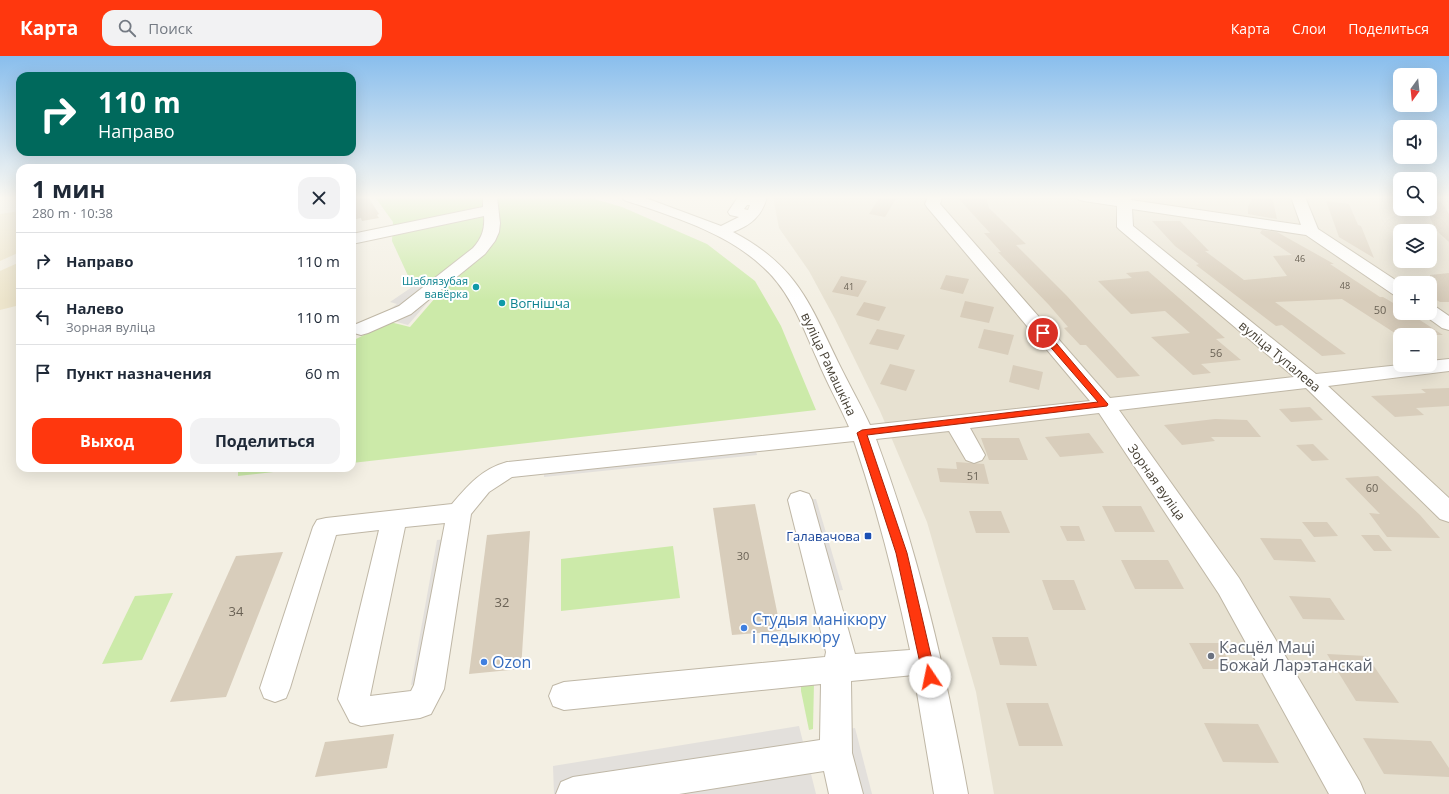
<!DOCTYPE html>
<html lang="ru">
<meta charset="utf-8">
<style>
:root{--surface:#fff;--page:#f2f2f3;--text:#1f2937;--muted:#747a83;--line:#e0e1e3;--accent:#ff370e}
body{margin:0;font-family:"Open Sans",sans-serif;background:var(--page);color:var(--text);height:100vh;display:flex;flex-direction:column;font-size:15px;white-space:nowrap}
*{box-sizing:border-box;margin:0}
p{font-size:13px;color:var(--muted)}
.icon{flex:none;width:22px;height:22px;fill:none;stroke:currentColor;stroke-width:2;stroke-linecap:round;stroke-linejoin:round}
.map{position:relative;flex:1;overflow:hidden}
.panel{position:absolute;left:16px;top:108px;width:340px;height:308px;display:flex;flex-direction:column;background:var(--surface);border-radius:12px;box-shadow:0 4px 16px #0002}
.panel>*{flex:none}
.guide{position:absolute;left:16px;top:16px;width:340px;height:84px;border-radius:12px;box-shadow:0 4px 16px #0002;background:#00695c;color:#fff;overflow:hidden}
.needle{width:26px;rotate:195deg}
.buttons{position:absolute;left:1393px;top:12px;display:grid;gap:8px}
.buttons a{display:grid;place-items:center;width:44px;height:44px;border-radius:8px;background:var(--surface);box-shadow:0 4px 16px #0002;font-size:20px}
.pin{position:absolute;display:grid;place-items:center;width:34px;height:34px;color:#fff;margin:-17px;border:2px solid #fff;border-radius:50%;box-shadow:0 1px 4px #0007}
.me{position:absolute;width:44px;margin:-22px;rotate:349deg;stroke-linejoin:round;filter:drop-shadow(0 0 3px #0008)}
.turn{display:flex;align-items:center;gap:14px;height:84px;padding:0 16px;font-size:18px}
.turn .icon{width:52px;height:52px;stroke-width:2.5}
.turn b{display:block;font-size:28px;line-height:34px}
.round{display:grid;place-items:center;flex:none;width:42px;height:42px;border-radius:12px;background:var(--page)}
.head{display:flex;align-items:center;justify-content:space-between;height:68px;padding:0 16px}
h1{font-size:24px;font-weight:700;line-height:30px}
.cta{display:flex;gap:8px;margin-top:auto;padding:8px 16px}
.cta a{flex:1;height:46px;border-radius:12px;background:var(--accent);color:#fff;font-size:16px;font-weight:700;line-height:46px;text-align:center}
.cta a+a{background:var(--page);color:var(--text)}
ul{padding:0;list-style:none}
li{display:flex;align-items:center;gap:12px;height:56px;padding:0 16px;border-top:1px solid var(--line)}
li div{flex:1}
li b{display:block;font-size:15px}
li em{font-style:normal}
header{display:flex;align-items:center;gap:24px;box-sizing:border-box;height:56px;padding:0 20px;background:var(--accent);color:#fff}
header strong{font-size:19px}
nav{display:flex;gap:22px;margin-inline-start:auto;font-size:14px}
.search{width:280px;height:36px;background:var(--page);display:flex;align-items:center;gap:10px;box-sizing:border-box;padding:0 14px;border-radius:12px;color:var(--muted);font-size:15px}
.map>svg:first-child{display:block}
.residential{fill:#e7e1d1;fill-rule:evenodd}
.education{fill:#ede5cc}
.green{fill:#cceaa9}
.parking{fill:#e3e0dc}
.building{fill:#d8cdbb}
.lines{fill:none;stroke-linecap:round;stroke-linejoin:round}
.minor-casing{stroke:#bfb7a6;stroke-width:2}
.minor{fill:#fff;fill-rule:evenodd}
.route{fill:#ff370e;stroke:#a62409}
.culture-dot{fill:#0f9aa8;stroke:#fff;stroke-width:1.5}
.transit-dot{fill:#1a4fb4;stroke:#fff;stroke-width:1.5}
.shop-dot{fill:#3f7fe0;stroke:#fff;stroke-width:1.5}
.worship-dot{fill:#6b7280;stroke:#fff;stroke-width:1.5}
.labels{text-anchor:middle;stroke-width:4;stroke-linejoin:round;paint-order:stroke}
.far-number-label{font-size:9px;fill:#6a6255}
.far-culture-label{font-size:11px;fill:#0d838f;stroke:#fff;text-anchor:end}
.number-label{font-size:11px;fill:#6a6255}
.culture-label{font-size:13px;fill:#0d838f;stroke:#fff;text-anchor:start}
.street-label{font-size:13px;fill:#453f33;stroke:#fff}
.transit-label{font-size:13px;fill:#164399;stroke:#fff;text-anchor:end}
.near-number-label{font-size:13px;fill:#6a6255}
.near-shop-label{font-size:16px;fill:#366cbe;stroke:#fff;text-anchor:start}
.near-worship-label{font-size:16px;fill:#5b616d;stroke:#fff;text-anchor:start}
</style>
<header>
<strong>Карта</strong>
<div class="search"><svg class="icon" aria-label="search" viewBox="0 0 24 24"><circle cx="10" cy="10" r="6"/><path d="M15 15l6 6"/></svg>Поиск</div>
<nav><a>Карта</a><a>Слои</a><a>Поделиться</a></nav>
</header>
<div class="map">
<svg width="1449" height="738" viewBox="0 0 1449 738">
<rect width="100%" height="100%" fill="#f3efe3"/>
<path class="residential" d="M 773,141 L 1400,141 L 1400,153 L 1430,153 L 1430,141 L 1449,141 L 1449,738 L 994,738 L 976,636 L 927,466 L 880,355 L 835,263 L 809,215 L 779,172 ZM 1400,175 L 1430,175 L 1430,205 L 1400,205 ZM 1400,227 L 1430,227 L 1430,257 L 1400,257 ZM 1400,279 L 1430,279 L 1430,309 L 1400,309 Z"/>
<g class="education">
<polygon points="20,155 20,196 0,205 0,158"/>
<polygon points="20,206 20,249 0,254 0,215"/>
</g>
<g class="green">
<polygon points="375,141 588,141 622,151 707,188 755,225 781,270 816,354 352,407 352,285 390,266 410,271 442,234 410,224 392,185 393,166"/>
<polygon points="238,412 308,412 238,420"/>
<polygon points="673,490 680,542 561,555 561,503"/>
<polygon points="173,537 142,604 102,608 135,540"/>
<polygon points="801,626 814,626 813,673 809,674 801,635"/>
</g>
<g class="parking">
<polygon points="418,227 439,233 408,269 379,261 397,248 390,246"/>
<polygon points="754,388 757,399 544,421 544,410"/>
<polygon points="816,443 843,534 825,536 800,444"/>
<polygon points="455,482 430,627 411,629 437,484"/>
<polygon points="799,670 816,738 554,738 553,710"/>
<polygon points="855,672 872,738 846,738 836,675"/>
</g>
<g class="building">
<polygon points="358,141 368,141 379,158 377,159 379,162 362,165 361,162 352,164 352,142"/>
<polygon points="880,141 897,141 885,161 869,158"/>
<polygon points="957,141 986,141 989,152 1026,188 1016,189 1067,240 1140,320 1117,322 1086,289 1080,289 1064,272 1068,271 1049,249 998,196 1001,196 984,177 990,177"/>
<polygon points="1253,141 1272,141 1277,163 1248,158 1248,151"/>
<polygon points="1326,145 1349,148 1358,169 1361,170 1374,202 1339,181"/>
<polygon points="1430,145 1442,147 1449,158 1449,186 1438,176 1430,162"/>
<polygon points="1152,165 1180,165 1209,195 1205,195 1244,224 1287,220 1273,200 1292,199 1260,177 1262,174 1277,176 1334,208 1330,208 1380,241 1383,241 1400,251 1400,257 1409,257 1443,279 1398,279 1342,243 1275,246 1346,298 1322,300 1282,269 1276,270 1196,209 1199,208 1175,190"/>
<polygon points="1148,215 1225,282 1216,283 1241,304 1201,308 1211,317 1193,319 1151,281 1190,277 1165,255 1131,258 1098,225 1132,222 1126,217"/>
<polygon points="1449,217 1449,246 1440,246 1430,240 1430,219"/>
<polygon points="946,219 969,223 963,238 940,233"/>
<polygon points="841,220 867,225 858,241 832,236"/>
<polygon points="965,245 994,251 989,267 960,261"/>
<polygon points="864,246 886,251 879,265 856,259"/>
<polygon points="877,273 905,279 898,294 869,288"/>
<polygon points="984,273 1014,279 1008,299 978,292"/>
<polygon points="890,308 915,314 906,335 880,328"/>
<polygon points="1013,309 1043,316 1039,334 1009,326"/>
<polygon points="1449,332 1449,350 1416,352 1424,359 1395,361 1371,340 1426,337 1421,333"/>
<polygon points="1310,351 1323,364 1291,366 1279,353"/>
<polygon points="1215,363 1247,364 1261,381 1211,381 1215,385 1182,389 1164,369"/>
<polygon points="1089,377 1104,397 1060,401 1045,381"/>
<polygon points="981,382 1019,382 1028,404 989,404"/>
<polygon points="1313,388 1329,404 1312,405 1296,389"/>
<polygon points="956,406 984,408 989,428 940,426 937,412 957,413"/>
<polygon points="1378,420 1420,459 1440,482 1387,481 1369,457 1380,458 1345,422"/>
<polygon points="755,448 781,575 732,579 713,452"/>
<polygon points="1102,450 1141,450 1155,476 1115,476"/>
<polygon points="969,455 1001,455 1010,477 976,477"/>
<polygon points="1302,466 1327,466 1338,480 1314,481"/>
<polygon points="1060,470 1079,470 1085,485 1067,485"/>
<polygon points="530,475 521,613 469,618 487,479"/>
<polygon points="1361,479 1379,479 1392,495 1374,495"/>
<polygon points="1260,482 1301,483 1316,506 1274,504"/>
<polygon points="283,496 226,641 170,646 236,500"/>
<polygon points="1121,504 1168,504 1184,533 1135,533"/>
<polygon points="1042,524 1074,524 1086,554 1053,554"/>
<polygon points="1289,540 1330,542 1345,564 1303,563"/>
<polygon points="992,581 1028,581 1037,610 1000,609"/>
<polygon points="1189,587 1219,587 1233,613 1203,613"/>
<polygon points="1327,598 1367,600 1399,647 1356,645"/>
<polygon points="1006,647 1048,647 1063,690 1019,690"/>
<polygon points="1204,667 1258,668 1279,707 1223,706"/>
<polygon points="394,678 387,712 315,721 325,686"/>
<polygon points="1363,682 1431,685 1449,712 1449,721 1384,718"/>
</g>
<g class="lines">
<g class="minor-casing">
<g id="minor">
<path d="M 483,141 L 497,141 L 500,167 L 499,176 L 495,185 L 485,198 L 411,258 L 368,277 L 361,279 L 354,277 L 352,274 L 354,269 L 399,250 L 473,192 C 482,182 485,173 484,160 L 352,188 L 352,178 L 483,151 Z"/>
<path d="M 622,141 L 643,141 L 721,170 L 739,161 L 730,159 L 728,156 L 738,141 L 767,141 C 762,160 751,169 733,176 C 796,209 809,246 838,306 C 848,327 860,347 870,369 L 1090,345 L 927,151 L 925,148 L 928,141 L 942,141 L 940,148 L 1110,342 L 1294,321 L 1120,174 L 1117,171 L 1117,150 L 1084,145 L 1079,144 L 1077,141 L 1131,141 L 1131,144 L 1301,169 L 1291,141 L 1305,141 L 1318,173 L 1400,227 L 1400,240 L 1394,239 L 1306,179 L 1132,153 L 1133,170 L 1316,318 L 1400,309 L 1430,309 L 1430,305 L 1449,303 L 1449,315 L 1328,330 L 1449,442 L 1449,466 L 1440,463 L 1306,332 L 1119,354 L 1239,522 L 1360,726 L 1365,738 L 1329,738 L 1219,538 L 1099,357 L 970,372 L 985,399 L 982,404 L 974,407 L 966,404 L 949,375 L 876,383 C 919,498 946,617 968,738 L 934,738 L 914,619 L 851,625 L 852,697 L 863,738 L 829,738 L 824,715 L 679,738 L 556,738 L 561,726 L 573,721 L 820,684 L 821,628 L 564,654 L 553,650 L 549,640 L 553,630 L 564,626 L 825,601 L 826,596 L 788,444 L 791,438 L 800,435 L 809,438 L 812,444 L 855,598 L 910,594 C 895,523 877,453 854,385 L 512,421 L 489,436 L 471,458 L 444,633 L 431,658 L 420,662 L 361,670 L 350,666 L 338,643 L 379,474 L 336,479 L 290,632 L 286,642 L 275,646 L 264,642 L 260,632 L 313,471 L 317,464 L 326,462 L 452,448 C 468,429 482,413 507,406 L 849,371 C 839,348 827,327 818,305 C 803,272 791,236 763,211 C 726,176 671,160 624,144 ZM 747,149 L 750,149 L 748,154 L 744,153 ZM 445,467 L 414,629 L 411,635 L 370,640 L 405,471 Z"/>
<polygon points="1430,250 1436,251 1449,260 1449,274 1442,272 1424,259 1422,257 1430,257"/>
</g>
</g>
<use href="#minor" class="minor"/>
</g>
<linearGradient id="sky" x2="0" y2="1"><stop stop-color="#89beed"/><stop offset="0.58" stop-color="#faf8f2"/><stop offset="1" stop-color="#faf8f2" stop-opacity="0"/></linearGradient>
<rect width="1449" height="244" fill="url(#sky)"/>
<polygon class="route" points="1040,275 1046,275 1107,347 1108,348 1107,350 867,379 907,497 936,621 934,625 930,626 925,625 923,621 896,497 857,377 862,374 1098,346 1040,279"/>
<g class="culture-dot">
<circle cx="476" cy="231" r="4"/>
<circle cx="502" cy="247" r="4"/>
</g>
<rect class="transit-dot" x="864" y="476" width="8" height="8" rx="2"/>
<g class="shop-dot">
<circle cx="744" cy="572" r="4"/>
<circle cx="484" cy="606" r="4"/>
</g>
<circle class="worship-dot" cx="1211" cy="600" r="4"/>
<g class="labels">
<g class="far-number-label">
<text x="1300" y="206">46</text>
<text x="1345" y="233">48</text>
<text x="849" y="234">41</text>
</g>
<g class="far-culture-label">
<text x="468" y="229">Шаблязубая<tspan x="468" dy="13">вавёрка</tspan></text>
</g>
<g class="number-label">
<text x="1380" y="258">50</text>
<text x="1216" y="301">56</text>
<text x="973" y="424">51</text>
<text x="1372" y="436">60</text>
<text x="743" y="504">30</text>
</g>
<g class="culture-label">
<text x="510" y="252">Вогнішча</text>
</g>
<g class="street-label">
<text transform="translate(1280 300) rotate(40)" y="5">вуліца Тупалева</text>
<text transform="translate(829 308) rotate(65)" y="5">вуліца Рамашкіна</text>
<text transform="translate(1157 426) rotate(55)" y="5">Зорная вуліца</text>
</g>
<g class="transit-label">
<text x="860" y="485">Галавачова</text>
</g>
<g class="near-number-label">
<text x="502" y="551">32</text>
<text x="236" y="560">34</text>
</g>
<g class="near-shop-label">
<text x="752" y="569">Студыя манікюру<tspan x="752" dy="18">і педыкюру</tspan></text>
<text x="492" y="612">Ozon</text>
</g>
<g class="near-worship-label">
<text x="1219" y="597">Касцёл Маці<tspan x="1219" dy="18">Божай Ларэтанскай</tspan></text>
</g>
</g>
</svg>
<div class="buttons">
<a><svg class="needle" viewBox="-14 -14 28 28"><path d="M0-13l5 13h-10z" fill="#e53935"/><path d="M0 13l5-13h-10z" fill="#747a83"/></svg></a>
<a><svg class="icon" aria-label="sound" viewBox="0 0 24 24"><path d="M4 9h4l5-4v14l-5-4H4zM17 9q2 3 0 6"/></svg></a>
<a><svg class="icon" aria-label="search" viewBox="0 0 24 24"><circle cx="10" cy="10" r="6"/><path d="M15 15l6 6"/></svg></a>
<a><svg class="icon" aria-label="layers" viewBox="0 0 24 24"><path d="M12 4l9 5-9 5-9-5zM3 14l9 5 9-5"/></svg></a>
<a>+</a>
<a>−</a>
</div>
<div class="pin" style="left:1043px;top:277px;background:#d93025"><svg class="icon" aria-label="arrive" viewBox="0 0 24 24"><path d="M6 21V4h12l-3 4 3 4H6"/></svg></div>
<svg class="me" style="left:930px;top:621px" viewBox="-20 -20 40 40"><circle r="19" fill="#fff"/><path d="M0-13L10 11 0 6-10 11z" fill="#ff370e"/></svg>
<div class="guide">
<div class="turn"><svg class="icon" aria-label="right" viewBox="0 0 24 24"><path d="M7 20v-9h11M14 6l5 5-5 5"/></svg><div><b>110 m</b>Направо</div></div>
</div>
<section class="panel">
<div class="head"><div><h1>1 мин</h1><p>280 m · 10:38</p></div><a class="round"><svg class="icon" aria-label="close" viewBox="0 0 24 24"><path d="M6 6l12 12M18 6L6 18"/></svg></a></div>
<ul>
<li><svg class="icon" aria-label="right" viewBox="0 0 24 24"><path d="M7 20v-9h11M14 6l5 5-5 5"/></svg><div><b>Направо</b></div><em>110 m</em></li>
<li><svg class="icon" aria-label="left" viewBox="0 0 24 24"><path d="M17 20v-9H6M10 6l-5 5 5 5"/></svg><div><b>Налево</b><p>Зорная вуліца</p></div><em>110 m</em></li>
<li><svg class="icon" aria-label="arrive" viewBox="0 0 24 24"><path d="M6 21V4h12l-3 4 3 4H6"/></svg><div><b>Пункт назначения</b></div><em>60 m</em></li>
</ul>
<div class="cta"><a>Выход</a><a>Поделиться</a></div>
</section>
</div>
